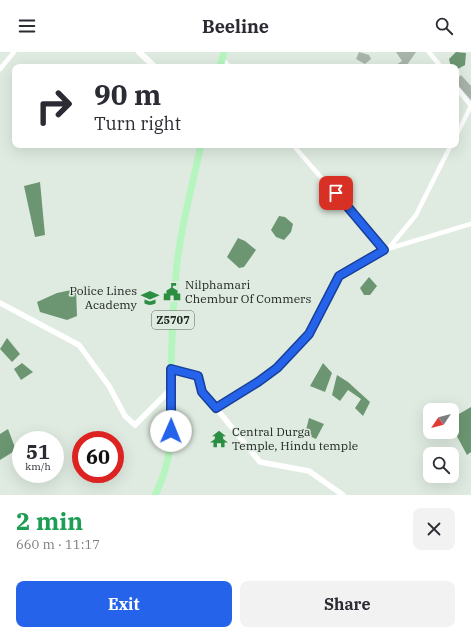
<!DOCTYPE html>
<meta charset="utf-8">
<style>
:root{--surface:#fff;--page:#f2f2f3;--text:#2b2b33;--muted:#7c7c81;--accent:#2563eb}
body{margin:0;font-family:"IBM Plex Serif",serif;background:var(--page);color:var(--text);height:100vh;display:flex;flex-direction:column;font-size:15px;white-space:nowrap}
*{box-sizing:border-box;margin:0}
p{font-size:13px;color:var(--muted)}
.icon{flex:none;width:22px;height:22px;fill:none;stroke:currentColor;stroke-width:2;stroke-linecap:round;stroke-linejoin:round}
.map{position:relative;height:443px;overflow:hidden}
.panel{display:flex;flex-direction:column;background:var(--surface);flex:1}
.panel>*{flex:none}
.guide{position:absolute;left:12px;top:12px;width:447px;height:84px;border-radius:8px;box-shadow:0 4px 16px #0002;background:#fff;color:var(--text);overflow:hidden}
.needle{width:26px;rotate:235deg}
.tools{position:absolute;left:423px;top:351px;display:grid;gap:8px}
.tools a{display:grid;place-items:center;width:36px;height:36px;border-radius:8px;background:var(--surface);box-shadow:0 4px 16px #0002;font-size:20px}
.speed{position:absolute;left:12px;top:379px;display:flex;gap:8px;font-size:20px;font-weight:700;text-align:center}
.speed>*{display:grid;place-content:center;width:52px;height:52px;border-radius:50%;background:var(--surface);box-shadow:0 4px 16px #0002;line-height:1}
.speed small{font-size:10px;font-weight:400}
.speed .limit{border:6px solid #d22;background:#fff;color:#111}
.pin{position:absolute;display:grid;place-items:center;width:34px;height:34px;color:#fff;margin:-17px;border-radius:8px;box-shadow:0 2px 6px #0006}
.me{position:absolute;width:44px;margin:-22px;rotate:1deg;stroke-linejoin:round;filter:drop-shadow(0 0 3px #0008)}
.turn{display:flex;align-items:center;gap:14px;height:84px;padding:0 16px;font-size:18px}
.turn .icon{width:52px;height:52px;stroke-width:2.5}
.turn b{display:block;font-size:28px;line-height:34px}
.round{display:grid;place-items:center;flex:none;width:42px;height:42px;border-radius:8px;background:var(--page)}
.summary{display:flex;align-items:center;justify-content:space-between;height:68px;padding:0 16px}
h1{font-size:24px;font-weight:700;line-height:30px;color:#1e9e55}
.button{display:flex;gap:8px;margin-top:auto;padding:8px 16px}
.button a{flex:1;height:46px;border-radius:8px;background:var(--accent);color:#fff;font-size:16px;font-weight:700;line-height:46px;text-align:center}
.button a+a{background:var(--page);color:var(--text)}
header{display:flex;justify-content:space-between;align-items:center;height:52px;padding:0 16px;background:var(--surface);font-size:18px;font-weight:700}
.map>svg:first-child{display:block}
.water{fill:#6c9671}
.building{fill:#a8b3a9}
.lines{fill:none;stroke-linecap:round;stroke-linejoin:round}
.minor{stroke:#fff;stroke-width:4.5}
.tertiary{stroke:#fff;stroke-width:5.5}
.secondary{stroke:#fff;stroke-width:6}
.primary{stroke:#b7f5c0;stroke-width:7}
.route-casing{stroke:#184099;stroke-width:10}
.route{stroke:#2563eb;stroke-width:7}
.labels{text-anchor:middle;stroke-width:3;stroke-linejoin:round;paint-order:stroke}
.shield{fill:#dfebe0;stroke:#5b625c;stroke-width:1}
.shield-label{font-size:11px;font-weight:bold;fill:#222723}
.poi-label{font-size:12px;fill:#222723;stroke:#dfebe0;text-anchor:start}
</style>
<header><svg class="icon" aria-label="menu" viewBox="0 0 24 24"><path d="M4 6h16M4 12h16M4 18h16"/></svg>Beeline<svg class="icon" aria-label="search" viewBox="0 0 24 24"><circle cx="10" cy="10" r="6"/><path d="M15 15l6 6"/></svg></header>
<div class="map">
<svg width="471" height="443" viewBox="0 0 471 443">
<rect width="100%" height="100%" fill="#dfebe0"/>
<g class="water">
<polygon points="456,0 466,1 465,13 456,18 456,15 451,15 449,7"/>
<polygon points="40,130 45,183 35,185 24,134"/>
<polygon points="279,164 285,165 293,172 291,180 284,188 276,185 271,178"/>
<polygon points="238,186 245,189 256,198 244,215 239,216 227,205"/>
<polygon points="369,225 377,234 370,243 364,243 360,236"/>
<polygon points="76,237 77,264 67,268 40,260 37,250 57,241"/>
<polygon points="7,286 20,302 12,310 0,297"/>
<polygon points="22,311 33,320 21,328 14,317"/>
<polygon points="323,311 332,321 325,340 310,334"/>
<polygon points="337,323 348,330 370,350 363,364 355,356 361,347 348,338 340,349 332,343"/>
<polygon points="471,355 471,400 467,403 452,375 452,366"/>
<polygon points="309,366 324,372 316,387 305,382"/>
<polygon points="8,377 16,398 0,408 0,382"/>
</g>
<g class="building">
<polygon points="359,0 369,3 371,7 365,12 356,7"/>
<polygon points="396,0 416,0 407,13 409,15 393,15 402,9"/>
<polygon points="461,23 471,34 471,48 456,31 456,28"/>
</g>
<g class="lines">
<g class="minor">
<polyline points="429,0 441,15"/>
<polyline points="222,7 230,15"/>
<polyline points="0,17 14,0"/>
<polyline points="456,35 471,54"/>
<polyline points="456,84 471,54"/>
<polyline points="293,93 384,198"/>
<polyline points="388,197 416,163 451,93"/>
<polyline points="171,317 198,323 202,340 216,356 258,330 277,316 291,302 309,282 339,224 384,198 471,172"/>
</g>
<g class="tertiary">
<polyline points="0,251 79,293 109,334 125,364 135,373 172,336"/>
<polyline points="216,356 260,410 309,419 343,443"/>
</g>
<polyline class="secondary" points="139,0 155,15"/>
<g class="primary">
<polyline points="220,15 224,0"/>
<path d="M 155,443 C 178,398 170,363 171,315 C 172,284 173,252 176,221 C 180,178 192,135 201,93"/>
</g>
</g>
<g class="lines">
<g class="route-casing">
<polyline id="route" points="171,379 171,317 198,324 202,340 216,356 258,330 277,316 309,282 339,224 384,198 336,141"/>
</g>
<use href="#route" class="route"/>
</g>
<defs>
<g id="civic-bare" transform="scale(1.38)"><path d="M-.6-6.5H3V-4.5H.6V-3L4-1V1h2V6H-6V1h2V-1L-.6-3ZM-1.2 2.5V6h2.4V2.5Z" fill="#2c8e42" stroke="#dfebe0" stroke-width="2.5" paint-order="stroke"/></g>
<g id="school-bare" transform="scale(1.38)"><path d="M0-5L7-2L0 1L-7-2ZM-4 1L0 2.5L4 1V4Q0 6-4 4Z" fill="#2c8e42" stroke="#dfebe0" stroke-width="2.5" paint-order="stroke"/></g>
<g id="temple-bare" transform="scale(1.38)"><path d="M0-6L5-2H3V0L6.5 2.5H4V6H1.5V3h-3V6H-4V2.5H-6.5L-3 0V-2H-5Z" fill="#2c8e42" stroke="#dfebe0" stroke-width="2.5" paint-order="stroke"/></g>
</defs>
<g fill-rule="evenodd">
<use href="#civic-bare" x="172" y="240"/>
<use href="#school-bare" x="150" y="246"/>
<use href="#temple-bare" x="219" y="387"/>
</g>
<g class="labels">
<rect class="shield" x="152" y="259" width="42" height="18" rx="3"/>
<g class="shield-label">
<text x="173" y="272">Z5707</text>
</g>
<g class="poi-label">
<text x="185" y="237">Nilphamari<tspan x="185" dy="14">Chembur Of Commers</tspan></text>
<text x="137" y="243" text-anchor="end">Police Lines<tspan x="137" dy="14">Academy</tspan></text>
<text x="232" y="384">Central Durga<tspan x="232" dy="14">Temple, Hindu temple</tspan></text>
</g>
</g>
</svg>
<div class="tools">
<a><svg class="needle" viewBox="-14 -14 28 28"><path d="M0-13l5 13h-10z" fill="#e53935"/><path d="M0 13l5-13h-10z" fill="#7c7c81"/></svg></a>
<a><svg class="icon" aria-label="search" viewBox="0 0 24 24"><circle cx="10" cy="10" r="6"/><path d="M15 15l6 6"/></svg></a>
</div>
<div class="speed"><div>51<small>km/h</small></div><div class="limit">60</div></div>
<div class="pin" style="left:336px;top:141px;background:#d93025"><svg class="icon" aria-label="arrive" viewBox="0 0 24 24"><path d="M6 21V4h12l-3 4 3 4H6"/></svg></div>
<svg class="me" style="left:171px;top:379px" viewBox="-20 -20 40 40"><circle r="19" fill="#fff"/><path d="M0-13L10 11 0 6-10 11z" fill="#2563eb"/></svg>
<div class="guide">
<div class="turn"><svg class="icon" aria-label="right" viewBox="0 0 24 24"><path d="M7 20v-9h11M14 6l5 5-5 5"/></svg><div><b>90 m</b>Turn right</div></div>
</div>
</div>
<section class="panel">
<div class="summary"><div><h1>2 min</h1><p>660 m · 11:17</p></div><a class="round"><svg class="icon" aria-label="close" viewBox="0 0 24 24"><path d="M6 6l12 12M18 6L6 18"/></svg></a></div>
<div class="button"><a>Exit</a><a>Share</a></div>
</section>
